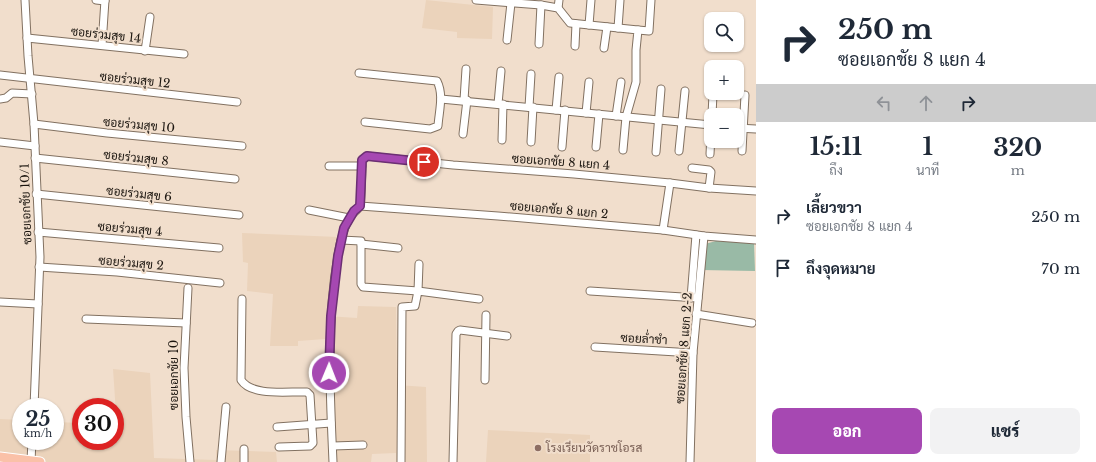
<!DOCTYPE html>
<html lang="th">
<meta charset="utf-8">
<style>
:root{--surface:#fff;--page:#f2f2f3;--text:#1f2937;--muted:#747a83;--accent:#a648b2}
body{margin:0;font-family:"Libre Baskerville",Sarabun,serif;background:var(--page);color:var(--text);height:100vh;display:flex;flex-direction:column;font-size:15px;white-space:nowrap}
*{box-sizing:border-box;margin:0}
p{font-size:13px;color:var(--muted)}
.icon{flex:none;width:22px;height:22px;fill:none;stroke:currentColor;stroke-width:2;stroke-linecap:round;stroke-linejoin:round}
.map{position:relative;flex:1;overflow:hidden}
.details{display:flex;flex-direction:column;background:var(--surface);width:340px}
.details>*{flex:none}
.banner{background:#fff;color:var(--text);overflow:hidden}
.tools{position:absolute;left:704px;top:12px;display:grid;gap:8px}
.tools a{display:grid;place-items:center;width:40px;height:40px;border-radius:8px;background:var(--surface);box-shadow:0 1px 3px #0004;font-size:20px}
.speed{position:absolute;left:12px;top:398px;display:flex;gap:8px;font-size:20px;font-weight:700;text-align:center}
.speed>*{display:grid;place-content:center;width:52px;height:52px;border-radius:50%;background:var(--surface);box-shadow:0 1px 3px #0004;line-height:1}
.speed small{font-size:10px;font-weight:400}
.speed .limit{border:6px solid #d22;background:#fff;color:#111}
.pin{position:absolute;display:grid;place-items:center;width:34px;height:34px;color:#fff;margin:-17px;border:2px solid #fff;border-radius:50%;box-shadow:0 1px 4px #0007}
.me{position:absolute;width:44px;margin:-22px;rotate:1deg;stroke-linejoin:round;filter:drop-shadow(0 0 3px #0008)}
.turn{display:flex;align-items:center;gap:14px;height:84px;padding:0 16px;font-size:18px}
.turn .icon{width:52px;height:52px;stroke-width:2.5}
.turn b{display:block;font-size:28px;line-height:34px}
.lanes{display:flex;align-items:center;height:38px;padding:0 16px;background:#0003;justify-content:center;gap:20px;direction:ltr}
.lanes .off{opacity:.35}
.eta{display:flex;justify-content:space-evenly;align-items:center;height:68px;text-align:center}
.eta b{font-size:24px;font-weight:800;line-height:28px}
.button{display:flex;gap:8px;margin-top:auto;padding:8px 16px}
.button a{flex:1;height:46px;border-radius:8px;background:var(--accent);color:#fff;font-size:16px;font-weight:800;line-height:46px;text-align:center}
.button a+a{background:var(--page);color:var(--text)}
ul{padding:0;list-style:none}
li{display:flex;align-items:center;gap:12px;height:52px;padding:0 16px}
li div{flex:1}
li b{display:block;font-size:15px}
li em{font-style:normal}
main{display:flex;flex:1;min-height:0}
.map>svg:first-child{display:block}
.built{fill:#ebd3bb}
.green{fill:#99baa6}
.lines{fill:none;stroke-linecap:round;stroke-linejoin:round}
.minor-casing{stroke:#827161;stroke-width:9}
.major-casing{stroke:#fff;stroke-width:11}
.minor{stroke:#fff;stroke-width:7}
.major{stroke:#fac1a8;stroke-width:9}
.route-casing{stroke:#6c2f74;stroke-width:10}
.route{stroke:#a648b2;stroke-width:7}
.education-dot{fill:#8d6e63;stroke:#f1decc;stroke-width:1.5}
.labels{text-anchor:middle;stroke-width:4;stroke-linejoin:round;paint-order:stroke}
.street-label{font-size:12px;fill:#1c1610;stroke:#f1decc}
.education-label{font-size:12px;fill:#785e54;stroke:#f1decc;text-anchor:start}
</style>
<main>
<div class="map">
<svg width="756" height="462" viewBox="0 0 756 462">
<rect width="100%" height="100%" fill="#f1decc"/>
<g class="built">
<polygon points="426,0 493,7 492,39 457,38 457,32 422,28"/>
<polygon points="242,233 338,237 327,316 357,318 358,306 396,307 397,385 426,387 427,462 396,462 396,453 372,454 371,462 329,462 325,375 325,339 298,341 298,346 270,346 273,294 247,291 248,263 243,262"/>
<polygon points="113,369 150,373 154,458 216,460 216,450 276,452 277,462 0,462 0,419 21,420 21,441 55,441 55,422 81,423 81,441 115,441 115,428 117,428"/>
<polygon points="488,430 590,435 590,462 486,462"/>
</g>
<polygon class="green" points="716,241 754,243 755,271 701,270 705,244"/>
<g class="lines">
<g class="minor-casing">
<g id="minor">
<polyline points="25,0 28,56 34,124 40,257 34,407"/>
<polyline points="96,0 105,1"/>
<polyline points="476,0 541,5 558,8 570,23 638,30 636,50 636,82 626,117 623,150"/>
<polyline points="558,8 559,0"/>
<polyline points="589,25 591,0"/>
<polyline points="618,28 620,0"/>
<polyline points="638,30 649,31 651,0"/>
<polyline points="27,38 184,54"/>
<polyline points="507,40 511,3"/>
<polyline points="539,44 541,5"/>
<polyline points="102,45 105,0"/>
<polyline points="575,46 576,24"/>
<polyline points="604,48 607,27"/>
<polyline points="145,51 150,17"/>
<path d="M 359,73 L 437,81 C 444,95 439,111 438,126 L 430,129 L 365,122"/>
<polyline points="0,75 237,102"/>
<polyline points="0,99 6,98 12,93 32,94"/>
<polyline points="441,99 711,125"/>
<polyline points="464,100 466,69"/>
<polyline points="498,104 501,71"/>
<polyline points="529,107 531,74"/>
<polyline points="556,110 559,77"/>
<polyline points="586,113 589,82"/>
<polyline points="712,115 713,94"/>
<polyline points="616,116 621,82"/>
<polyline points="34,124 107,133 242,146"/>
<polyline points="737,128 756,129"/>
<polyline points="463,134 467,100"/>
<polyline points="502,140 503,104"/>
<polyline points="0,142 35,146"/>
<polyline points="531,142 533,107"/>
<polyline points="562,147 565,110"/>
<polyline points="596,147 599,114"/>
<polyline points="679,151 685,91"/>
<polyline points="742,151 745,95"/>
<polyline points="656,152 661,89"/>
<polyline points="710,154 711,135"/>
<polyline points="35,158 235,179"/>
<polyline points="329,166 362,166"/>
<polyline points="692,168 709,170 711,172 709,188"/>
<polyline points="36,194 239,215"/>
<polyline points="360,206 498,216 663,230 704,236 756,240"/>
<polyline points="309,210 349,218"/>
<polyline points="663,230 670,183"/>
<polyline points="38,232 219,248"/>
<polyline points="341,240 361,241 361,284 363,287 418,291 419,264"/>
<polyline points="361,244 398,248"/>
<polyline points="39,267 117,272 220,283"/>
<polyline points="188,288 184,368 186,417 190,462"/>
<polyline points="590,291 698,298"/>
<polyline points="691,298 696,235"/>
<path d="M 242,299 L 241,380 C 252,397 289,391 307,392 L 310,395 L 313,443 L 310,446 L 279,447"/>
<polyline points="0,302 38,304"/>
<polyline points="696,314 752,323"/>
<polyline points="86,319 186,323"/>
<polyline points="595,347 693,353"/>
<polyline points="485,380 486,315"/>
<polyline points="277,427 331,423"/>
<polyline points="333,446 363,445"/>
<polyline points="31,461 32,441"/>
<polyline points="221,462 226,407"/>
<polyline points="244,462 244,449"/>
<path d="M 333,462 C 330,393 326,323 338,255 C 340,242 343,229 350,217 C 352,213 358,210 360,206 C 361,202 362,167 362,160 L 367,156 L 453,165 L 574,174 L 670,183 L 709,188 L 756,191"/>
<polyline points="401,462 402,307 415,306 418,291 479,299"/>
<polyline points="453,462 456,334 458,331 460,330 507,336"/>
<polyline points="690,462 693,353 704,236"/>
</g>
</g>
<g class="major-casing">
<polyline id="major" points="0,457 40,462"/>
</g>
<use href="#minor" class="minor"/>
<use href="#major" class="major"/>
</g>
<g class="lines">
<g class="route-casing">
<polyline id="route" points="329,373 331,316 338,256 344,228 354,211 360,206 362,160 367,156 424,162"/>
</g>
<use href="#route" class="route"/>
</g>
<circle class="education-dot" cx="538" cy="448" r="4"/>
<g class="labels">
<g class="street-label">
<text transform="translate(106 35) rotate(6)" y="4">ซอยร่วมสุข 14</text>
<text transform="translate(135 80) rotate(6)" y="4">ซอยร่วมสุข 12</text>
<text transform="translate(139 125) rotate(5)" y="4">ซอยร่วมสุข 10</text>
<text transform="translate(136 158) rotate(6)" y="4">ซอยร่วมสุข 8</text>
<text transform="translate(561 162) rotate(4)" y="4">ซอยเอกชัย 8 แยก 4</text>
<text transform="translate(139 194) rotate(6)" y="4">ซอยร่วมสุข 6</text>
<text transform="translate(26 204) rotate(-92)" y="4">ซอยเอกชัย 10/1</text>
<text transform="translate(559 210) rotate(5)" y="4">ซอยเอกชัย 8 แยก 2</text>
<text transform="translate(130 229) rotate(5)" y="4">ซอยร่วมสุข 4</text>
<text transform="translate(131 263) rotate(5)" y="4">ซอยร่วมสุข 2</text>
<text transform="translate(644 339) rotate(3)" y="4">ซอยล่ำชำ</text>
<text transform="translate(684 348) rotate(-86)" y="4">ซอยเอกชัย 8 แยก 2-2</text>
<text transform="translate(174 375) rotate(-90)" y="4">ซอยเอกชัย 10</text>
</g>
<g class="education-label">
<text x="546" y="452">โรงเรียนวัดราชโอรส</text>
</g>
</g>
</svg>
<div class="tools">
<a><svg class="icon" aria-label="search" viewBox="0 0 24 24"><circle cx="10" cy="10" r="6"/><path d="M15 15l6 6"/></svg></a>
<a>+</a>
<a>−</a>
</div>
<div class="speed"><div>25<small>km/h</small></div><div class="limit">30</div></div>
<div class="pin" style="left:424px;top:162px;background:#d93025"><svg class="icon" aria-label="arrive" viewBox="0 0 24 24"><path d="M6 21V4h12l-3 4 3 4H6"/></svg></div>
<svg class="me" style="left:329px;top:373px" viewBox="-20 -20 40 40"><circle r="17" fill="#a648b2" stroke="#fff" stroke-width="3"/><path d="M0-11L8 9 0 5-8 9z" fill="#fff"/></svg>
</div>
<section class="details">
<div class="banner">
<div class="turn"><svg class="icon" aria-label="right" viewBox="0 0 24 24"><path d="M7 20v-9h11M14 6l5 5-5 5"/></svg><div><b>250 m</b>ซอยเอกชัย 8 แยก 4</div></div>
<div class="lanes"><svg class="icon off" aria-label="left" viewBox="0 0 24 24"><path d="M17 20v-9H6M10 6l-5 5 5 5"/></svg><svg class="icon off" aria-label="ahead" viewBox="0 0 24 24"><path d="M12 20V5M6 11l6-6 6 6"/></svg><svg class="icon" aria-label="right" viewBox="0 0 24 24"><path d="M7 20v-9h11M14 6l5 5-5 5"/></svg></div>
</div>
<div class="eta">
<div><b>15:11</b><p>ถึง</p></div>
<div><b>1</b><p>นาที</p></div>
<div><b>320</b><p>m</p></div>
</div>
<ul>
<li><svg class="icon" aria-label="right" viewBox="0 0 24 24"><path d="M7 20v-9h11M14 6l5 5-5 5"/></svg><div><b>เลี้ยวขวา</b><p>ซอยเอกชัย 8 แยก 4</p></div><em>250 m</em></li>
<li><svg class="icon" aria-label="arrive" viewBox="0 0 24 24"><path d="M6 21V4h12l-3 4 3 4H6"/></svg><div><b>ถึงจุดหมาย</b></div><em>70 m</em></li>
</ul>
<div class="button"><a>ออก</a><a>แชร์</a></div>
</section>
</main>
